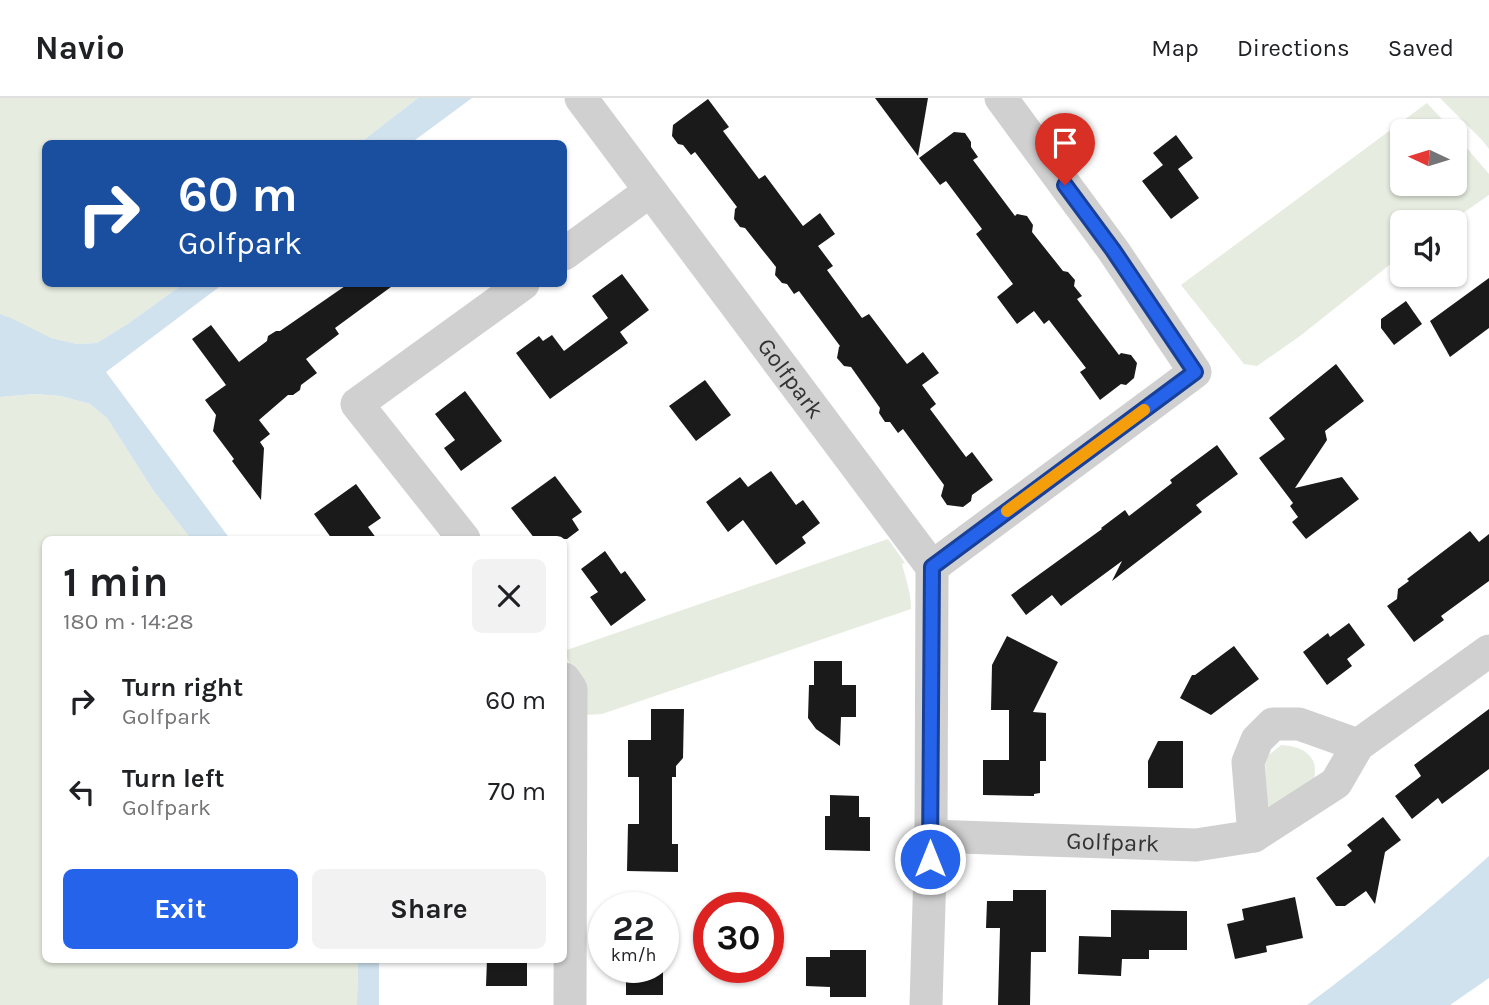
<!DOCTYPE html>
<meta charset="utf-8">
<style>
:root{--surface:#fff;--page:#f2f2f2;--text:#202124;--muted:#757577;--line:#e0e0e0;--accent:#2563eb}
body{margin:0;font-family:Karla,sans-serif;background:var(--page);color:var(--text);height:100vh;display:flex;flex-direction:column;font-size:26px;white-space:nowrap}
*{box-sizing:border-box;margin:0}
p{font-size:23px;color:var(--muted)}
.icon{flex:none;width:38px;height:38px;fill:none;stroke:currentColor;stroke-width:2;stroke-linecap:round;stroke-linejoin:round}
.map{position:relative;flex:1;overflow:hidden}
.panel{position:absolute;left:42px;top:438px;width:525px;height:427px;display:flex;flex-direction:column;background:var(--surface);border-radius:10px;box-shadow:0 2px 5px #0004}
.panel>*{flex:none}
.banner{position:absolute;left:42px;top:42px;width:525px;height:147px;border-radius:10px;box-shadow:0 2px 5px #0004;background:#1a4fa0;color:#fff;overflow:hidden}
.needle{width:46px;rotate:274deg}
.buttons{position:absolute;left:1390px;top:21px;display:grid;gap:14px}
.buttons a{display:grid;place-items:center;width:77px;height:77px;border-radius:10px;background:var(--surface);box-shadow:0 2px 5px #0004;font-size:35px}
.speed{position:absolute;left:588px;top:794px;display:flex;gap:14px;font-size:35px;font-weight:700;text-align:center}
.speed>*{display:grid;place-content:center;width:91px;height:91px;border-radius:50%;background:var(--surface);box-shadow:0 2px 5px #0004;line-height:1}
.speed small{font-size:18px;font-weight:400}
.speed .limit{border:10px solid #d22;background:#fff;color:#111}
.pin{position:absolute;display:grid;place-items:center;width:60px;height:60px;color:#fff;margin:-72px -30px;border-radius:50% 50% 50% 0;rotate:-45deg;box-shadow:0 0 7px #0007}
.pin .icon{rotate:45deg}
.me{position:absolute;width:77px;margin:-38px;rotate:0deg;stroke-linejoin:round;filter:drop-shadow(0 0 5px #0008)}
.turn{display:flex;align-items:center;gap:24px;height:147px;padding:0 21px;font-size:32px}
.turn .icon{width:91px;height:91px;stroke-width:2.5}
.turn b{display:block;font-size:49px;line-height:60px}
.round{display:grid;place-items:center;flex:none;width:74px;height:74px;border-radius:10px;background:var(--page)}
.summary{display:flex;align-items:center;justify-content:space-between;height:119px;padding:0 21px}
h1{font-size:42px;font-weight:700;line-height:52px}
.button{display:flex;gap:14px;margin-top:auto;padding:14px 21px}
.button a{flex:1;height:80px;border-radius:10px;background:var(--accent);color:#fff;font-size:28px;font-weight:700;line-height:80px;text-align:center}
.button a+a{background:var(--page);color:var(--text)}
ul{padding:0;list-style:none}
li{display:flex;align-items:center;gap:21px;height:91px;padding:0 21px}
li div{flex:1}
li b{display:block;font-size:26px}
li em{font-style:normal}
header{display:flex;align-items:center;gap:42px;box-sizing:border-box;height:98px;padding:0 35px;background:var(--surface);border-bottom:2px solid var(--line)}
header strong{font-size:33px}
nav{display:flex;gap:38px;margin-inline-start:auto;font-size:24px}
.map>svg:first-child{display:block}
.green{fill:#e6ecdf}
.water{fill:#cfe2ee}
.building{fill:#1a1a1a}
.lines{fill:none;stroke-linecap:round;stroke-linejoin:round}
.minor{stroke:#d0d0d0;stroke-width:33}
.route-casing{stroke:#184099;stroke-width:18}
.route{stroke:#2563eb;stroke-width:12}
.slow{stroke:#f59e0b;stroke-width:12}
.labels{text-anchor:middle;stroke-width:7;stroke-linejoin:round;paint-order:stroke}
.street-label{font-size:24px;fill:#333;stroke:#fff}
</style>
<header>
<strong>Navio</strong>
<nav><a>Map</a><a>Directions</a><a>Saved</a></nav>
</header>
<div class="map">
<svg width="1489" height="907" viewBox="0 0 1489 907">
<rect width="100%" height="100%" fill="#fff"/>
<g class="green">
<polygon points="0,0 418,0 360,45 46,46 46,186 183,186 129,225 97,245 77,246 51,240 0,219"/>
<polygon points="1440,0 1489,0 1489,51 1483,43"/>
<polygon points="1427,5 1453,33 1402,33 1402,86 1454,86 1454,35 1489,76 1489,97 1450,124 1402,124 1402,157 1300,238 1257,268 1244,266 1181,187"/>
<polygon points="35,296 61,298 90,306 107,320 153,392 191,441 46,441 46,861 358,861 357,907 0,907 0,299"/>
<path d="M 888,441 L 905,465 L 902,466 C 906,482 911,495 911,511 L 602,616 L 585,617 L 574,576 L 564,553 Z"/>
<path d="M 1281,647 C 1294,648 1309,651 1314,665 C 1316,672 1314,682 1314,688 L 1268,721 L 1266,705 L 1265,660 Z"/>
</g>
<g class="water">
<polygon points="418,0 472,0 411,45 360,45"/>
<polygon points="183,186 223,186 106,274 230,441 191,441 153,392 107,320 90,306 61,298 35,296 0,299 0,216 13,221 51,240 77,246 97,245 129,225"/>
<path d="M 1489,758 L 1489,880 L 1450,907 L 1307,907 C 1371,860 1430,811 1489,758 Z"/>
<polygon points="358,861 379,861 379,907 357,907"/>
</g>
<g class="building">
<polygon points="875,0 928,0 918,58"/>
<polygon points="708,1 729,29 723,33 759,81 765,77 803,128 820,115 835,136 818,148 833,168 827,172 862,220 869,216 907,266 923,254 939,275 922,287 936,306 930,311 966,359 972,354 993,382 972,397 971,403 963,409 947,407 941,398 944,387 903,331 898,335 890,324 885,324 879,315 880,310 851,269 844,268 837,260 839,249 840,248 799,193 794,196 787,186 782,185 775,177 776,169 745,130 740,129 734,121 735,111 737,109 695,54 691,57 683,47 678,46 672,38 673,27"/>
<polygon points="954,34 965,35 971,44 971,49 978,59 973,62 1015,118 1017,116 1027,118 1033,127 1032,134 1063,173 1068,174 1075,182 1074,188 1082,198 1077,201 1119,257 1121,255 1131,257 1137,265 1134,280 1126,287 1121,286 1100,302 1080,274 1086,270 1049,222 1044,226 1034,213 1017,226 997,199 1013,186 976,136 982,131 946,83 940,87 919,60"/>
<polygon points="1176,37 1193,60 1178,71 1199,100 1171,121 1142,83 1163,67 1153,55"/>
<polygon points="622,176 649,212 620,234 628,245 550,301 516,255 539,238 543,243 552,237 564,253 608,220 592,198"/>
<polygon points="1489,180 1489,230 1450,259 1430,223"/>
<polygon points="348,186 395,186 335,230 339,236 306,261 317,275 301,287 300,292 293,297 288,297 259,322 270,336 260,344 264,350 261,402 232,363 234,361 213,333 216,317 205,302 226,287 192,241 211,227 239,264 267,243 268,238 276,233 280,233"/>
<polygon points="1406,203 1422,226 1394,247 1381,230 1381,221"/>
<polygon points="1336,266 1364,303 1325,333 1327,342 1295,390 1342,379 1359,401 1306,441 1292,424 1298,419 1290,408 1293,405 1259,360 1285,341 1269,320"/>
<polygon points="705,282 731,317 696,343 669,308"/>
<polygon points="465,293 502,343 461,373 444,350 455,342 435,316"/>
<polygon points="1217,347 1238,376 1196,407 1202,414 1112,483 1122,463 1061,508 1052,497 1026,517 1011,497 1102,431 1101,430 1125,412 1129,418 1172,385 1170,382"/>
<polygon points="771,373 796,407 803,402 820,425 802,439 806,445 776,467 743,422 728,434 706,404 740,379 748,389"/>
<polygon points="555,378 582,414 572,421 579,432 567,441 535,441 511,410"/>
<polygon points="356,386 381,420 368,429 377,441 332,441 314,416"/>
<polygon points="1470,433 1479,444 1489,436 1489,483 1441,518 1444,522 1414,544 1387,508 1397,501 1398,491 1409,483 1407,481"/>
<polygon points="605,453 621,476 625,473 646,502 611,528 590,499 598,494 581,471"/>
<polygon points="1349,525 1365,547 1347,561 1352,568 1327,587 1303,554 1328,535 1330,539"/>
<polygon points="1007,538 1058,564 1033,614 1046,615 1046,663 1040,663 1040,695 1034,696 1034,698 983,697 983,662 1009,662 1009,612 991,612 992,567"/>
<polygon points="1234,548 1259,581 1211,617 1180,600 1192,577 1195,577"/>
<polygon points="814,563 842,563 842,587 856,587 856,619 841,619 840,648 816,631 808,620 809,587 814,587"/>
<polygon points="651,611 684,611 683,660 676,668 676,679 672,679 672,746 678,746 678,774 627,773 628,726 639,726 639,679 628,679 628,642 651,642"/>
<polygon points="1489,611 1489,671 1442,706 1438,700 1412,721 1395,698 1421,678 1414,667"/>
<polygon points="1158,643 1183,643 1183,690 1148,690 1148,663"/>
<polygon points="830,697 859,698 859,719 870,719 870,753 825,752 825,718 830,718"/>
<polygon points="1383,719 1401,742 1385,754 1375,806 1366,793 1345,808 1336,808 1316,780 1352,753 1347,747"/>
<polygon points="1013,792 1046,792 1046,854 1031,854 1030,907 998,907 1000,830 986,830 987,803 1013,803"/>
<polygon points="1295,799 1303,840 1266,848 1267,854 1235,861 1227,826 1244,822 1242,811"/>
<polygon points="1111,812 1187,813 1187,852 1149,852 1149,861 1122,861 1121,878 1078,876 1079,838 1111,839"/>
<polygon points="830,852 866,852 866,899 830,899 830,889 806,888 806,859 830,859"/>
<polygon points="487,861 527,861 527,888 486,888"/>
<rect x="626" y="870" width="37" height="27"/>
</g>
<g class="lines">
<g class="minor">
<path id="s1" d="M 581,0 L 932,469 L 931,738 L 926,907"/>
<polyline points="564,156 650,93"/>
<polyline points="464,441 357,306 523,186"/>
<polyline points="932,469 1195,274 1113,152 1001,0"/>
<polyline points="564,581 571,591 570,907"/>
<path id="s2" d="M 931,738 L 1196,747 L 1254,738 L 1336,685 L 1358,647 L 1489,553"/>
<polyline points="1254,738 1248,664 1257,642 1273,626 1299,626 1358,647"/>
</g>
</g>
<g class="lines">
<g class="route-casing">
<polyline id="route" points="930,761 932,469 1195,274 1113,152 1065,87"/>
</g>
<use href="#route" class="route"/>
<polyline class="slow" points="1007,413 1144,312"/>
</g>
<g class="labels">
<g class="street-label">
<text dy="8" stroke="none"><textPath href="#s1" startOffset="350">Golfpark</textPath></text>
<text dy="8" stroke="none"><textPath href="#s2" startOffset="182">Golfpark</textPath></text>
</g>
</g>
</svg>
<div class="buttons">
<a><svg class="needle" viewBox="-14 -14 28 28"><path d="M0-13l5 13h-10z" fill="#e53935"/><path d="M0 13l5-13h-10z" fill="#757577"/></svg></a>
<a><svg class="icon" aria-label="sound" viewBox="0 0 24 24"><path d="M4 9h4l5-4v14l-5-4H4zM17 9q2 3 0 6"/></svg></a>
</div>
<div class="speed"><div>22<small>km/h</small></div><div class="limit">30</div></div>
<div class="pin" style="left:1065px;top:87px;background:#d93025"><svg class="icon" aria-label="arrive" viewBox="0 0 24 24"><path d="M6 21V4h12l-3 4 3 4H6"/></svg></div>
<svg class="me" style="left:930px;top:761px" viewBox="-20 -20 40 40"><circle r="17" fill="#2563eb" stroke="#fff" stroke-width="3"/><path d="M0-11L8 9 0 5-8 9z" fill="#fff"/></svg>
<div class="banner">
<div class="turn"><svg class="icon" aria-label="right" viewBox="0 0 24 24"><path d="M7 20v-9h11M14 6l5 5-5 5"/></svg><div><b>60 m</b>Golfpark</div></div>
</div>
<section class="panel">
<div class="summary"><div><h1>1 min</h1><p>180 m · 14:28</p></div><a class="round"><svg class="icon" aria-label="close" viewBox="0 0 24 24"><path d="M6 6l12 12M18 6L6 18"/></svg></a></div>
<ul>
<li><svg class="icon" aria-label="right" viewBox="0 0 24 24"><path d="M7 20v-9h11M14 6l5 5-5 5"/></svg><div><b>Turn right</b><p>Golfpark</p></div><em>60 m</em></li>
<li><svg class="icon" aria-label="left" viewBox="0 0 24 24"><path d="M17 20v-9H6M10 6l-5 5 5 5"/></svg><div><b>Turn left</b><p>Golfpark</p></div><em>70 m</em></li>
</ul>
<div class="button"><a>Exit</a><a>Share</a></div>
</section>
</div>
